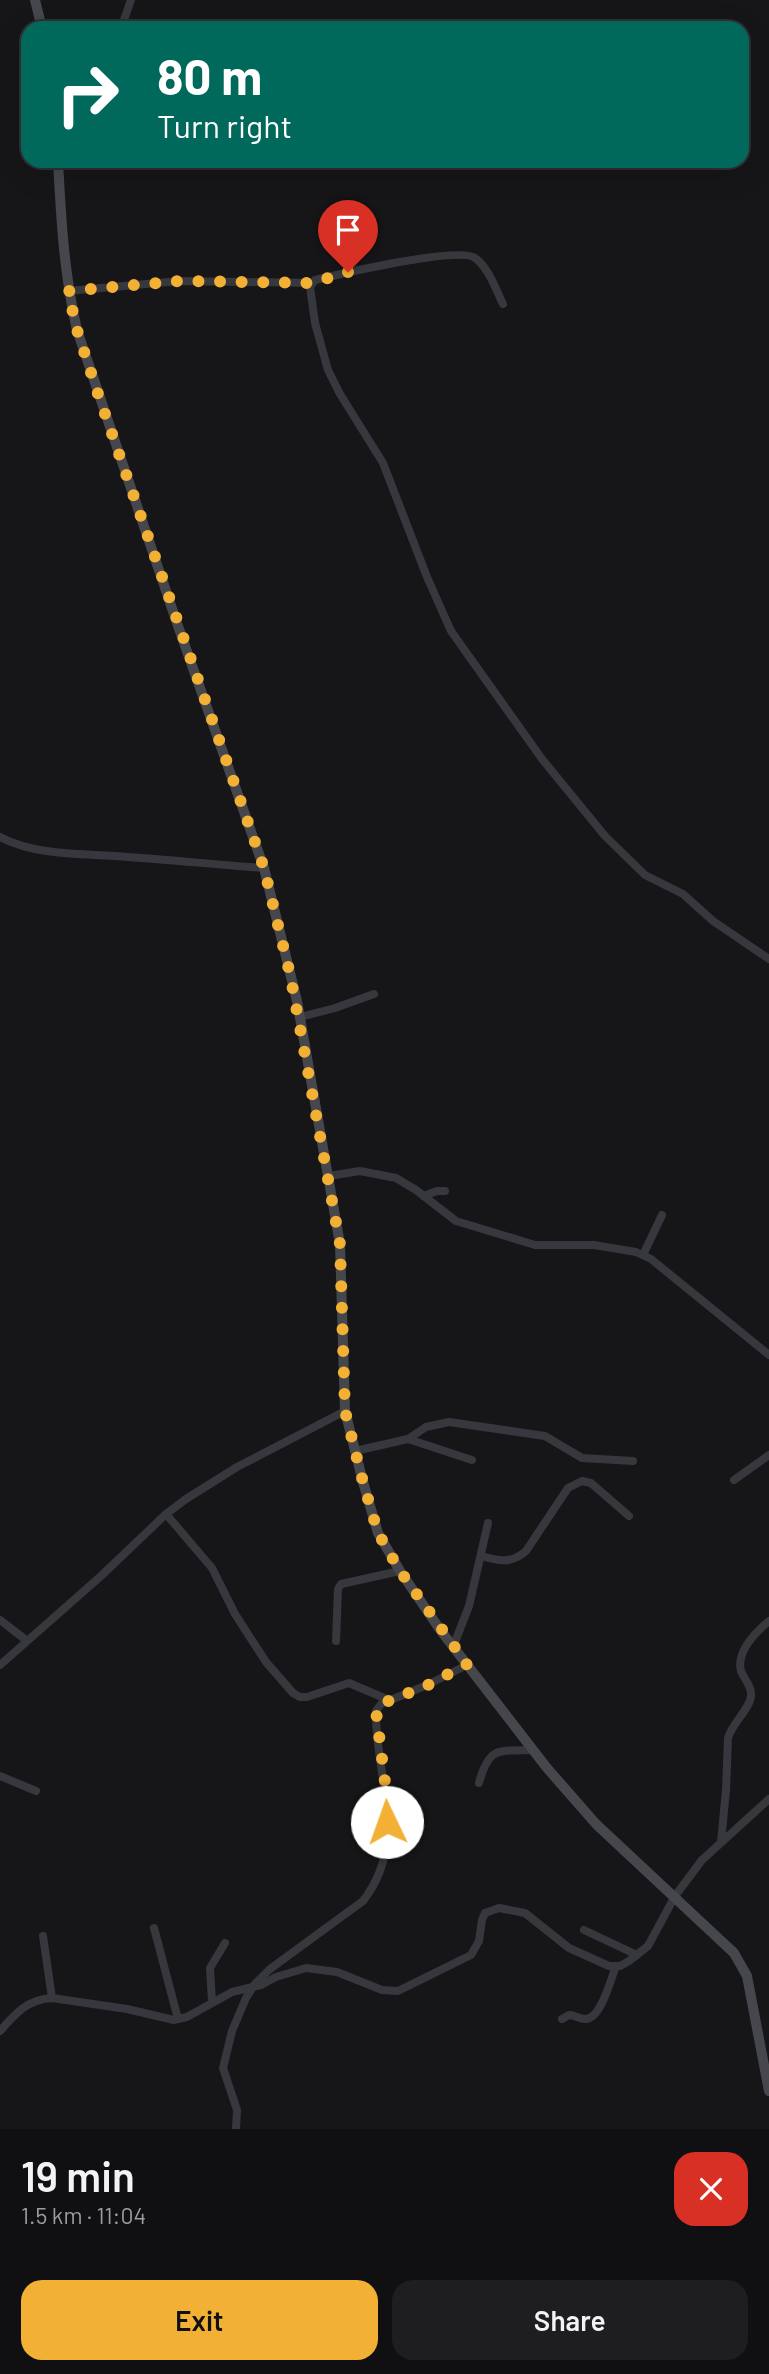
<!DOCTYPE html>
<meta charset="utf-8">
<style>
:root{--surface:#101012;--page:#1e1e20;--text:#f1f3f6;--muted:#9c9d9f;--line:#303032;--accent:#f2b134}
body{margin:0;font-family:Barlow,sans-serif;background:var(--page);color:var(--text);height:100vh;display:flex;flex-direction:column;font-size:26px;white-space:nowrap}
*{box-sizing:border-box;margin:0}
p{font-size:23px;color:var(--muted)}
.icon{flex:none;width:38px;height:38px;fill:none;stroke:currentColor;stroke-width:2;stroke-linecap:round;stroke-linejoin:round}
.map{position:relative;height:2129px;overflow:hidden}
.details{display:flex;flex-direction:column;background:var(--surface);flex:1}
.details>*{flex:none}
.top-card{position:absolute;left:21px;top:21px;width:728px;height:147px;border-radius:21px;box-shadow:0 7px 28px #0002,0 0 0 2px var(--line);background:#00695c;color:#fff;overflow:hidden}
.pin{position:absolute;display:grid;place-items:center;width:60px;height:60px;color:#fff;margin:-72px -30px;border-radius:50% 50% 50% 0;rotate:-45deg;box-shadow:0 0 7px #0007}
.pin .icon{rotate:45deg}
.me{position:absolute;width:77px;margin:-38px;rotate:357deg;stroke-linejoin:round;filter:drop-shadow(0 0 5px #0008)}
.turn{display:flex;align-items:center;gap:24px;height:147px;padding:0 21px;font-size:32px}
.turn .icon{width:91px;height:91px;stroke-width:2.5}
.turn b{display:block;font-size:49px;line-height:60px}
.round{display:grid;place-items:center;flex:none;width:74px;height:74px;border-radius:21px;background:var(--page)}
.head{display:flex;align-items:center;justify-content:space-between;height:119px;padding:0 21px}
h1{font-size:42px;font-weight:600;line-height:52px}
.action{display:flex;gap:14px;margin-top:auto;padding:14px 21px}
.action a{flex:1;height:80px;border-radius:21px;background:var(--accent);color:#111;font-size:28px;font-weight:600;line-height:80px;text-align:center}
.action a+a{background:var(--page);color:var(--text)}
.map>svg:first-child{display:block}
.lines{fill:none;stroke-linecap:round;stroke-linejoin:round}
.street{stroke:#37383d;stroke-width:8}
.secondary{stroke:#45474d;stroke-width:10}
.route{stroke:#f2b134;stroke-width:12;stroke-dasharray:0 21.6}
</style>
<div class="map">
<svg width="769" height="2129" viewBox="0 0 769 2129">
<rect width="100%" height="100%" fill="#161618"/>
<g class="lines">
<g class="street">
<polyline points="121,28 131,0"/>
<polyline points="68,291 180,281 312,283"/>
<path d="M 503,304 C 496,290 489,268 475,258 C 459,246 339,274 315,280 L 310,287 L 315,323 L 328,370 L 340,394 L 383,463 L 427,577 L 451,631 L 542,759 L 605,836 L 645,875 L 683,894 L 713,921 L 769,959"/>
<path d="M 0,837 C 39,857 86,853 128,857 C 174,860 219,865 264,868"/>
<polyline points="300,1017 335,1008 374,994"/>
<polyline points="329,1176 360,1171 396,1178 416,1190 456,1221 535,1245 594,1245 636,1252 651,1259 769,1355"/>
<polyline points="424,1196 437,1191 445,1191"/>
<polyline points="643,1255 662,1215"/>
<polyline points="408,1439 472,1460"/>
<polyline points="355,1451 408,1439 426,1427 449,1422 545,1436 582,1458 633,1461"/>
<polyline points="734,1480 769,1455"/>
<polyline points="166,1514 212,1568 235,1614 266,1662 293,1693 300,1697 307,1697 349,1683 389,1700"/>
<path d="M 481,1556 C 499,1561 511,1564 526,1551 L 568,1488 L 582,1481 L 591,1483 L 629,1516"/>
<polyline points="0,1620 26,1640"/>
<polyline points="336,1641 338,1589 341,1584 400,1571"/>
<polyline points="453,1647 469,1606 488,1523"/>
<polyline points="0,1665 101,1576 166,1514 186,1499 237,1467 345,1411"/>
<polyline points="0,1776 36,1791"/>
<path d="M 479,1783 C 489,1746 498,1751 533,1750"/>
<path d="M 721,1842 L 726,1790 L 728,1738 C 732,1723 750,1709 751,1696 C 752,1686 744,1679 741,1671 C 736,1652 756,1632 769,1621"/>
<polyline points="154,1928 178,2019"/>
<polyline points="584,1930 637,1955"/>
<polyline points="43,1936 52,1998"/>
<polyline points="212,2002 210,1968 225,1943"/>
<path d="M 562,2019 L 569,2015 C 575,2015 579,2019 585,2019 C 601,2020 611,1978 616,1966"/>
<path d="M 0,2031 C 15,2014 28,1999 52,1998 L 127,2009 L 174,2020 L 187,2017 L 232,1992 L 261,1985 L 276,1977 L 306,1968 L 337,1972 L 382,1990 L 398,1991 L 471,1955 L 479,1941 L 482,1920 L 485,1913 L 499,1908 L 525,1913 L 569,1948 L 609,1966 L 620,1966 L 629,1961 L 648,1946 L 675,1896 L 702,1860 L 769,1799"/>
<path d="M 236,2129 L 237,2110 L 223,2068 L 232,2031 L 246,1998 L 254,1985 L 270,1969 L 363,1901 C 410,1840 375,1778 376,1711 L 381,1704 L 427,1685 L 467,1665"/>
</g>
<g class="secondary">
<polyline points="35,0 42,28"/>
<path d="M 58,161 C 61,218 64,274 77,330 L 178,626 L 264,868 L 297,1001 L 340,1244 L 345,1411 L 363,1482 L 378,1533 L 400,1571 L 441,1631 L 547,1768 L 596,1824 L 734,1953 L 747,1976 L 769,2091"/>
</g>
</g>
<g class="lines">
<polyline class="route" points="348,272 312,283 180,281 68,291 77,330 97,391 264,868 290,974 340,1244 345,1411 363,1482 378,1533 400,1571 467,1664 428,1685 381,1704 376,1711 387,1798 387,1822"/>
</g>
</svg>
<div class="pin" style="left:348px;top:272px;background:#d93025"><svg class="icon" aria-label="arrive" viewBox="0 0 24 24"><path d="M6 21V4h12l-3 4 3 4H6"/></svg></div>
<svg class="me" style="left:387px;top:1822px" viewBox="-20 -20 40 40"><circle r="19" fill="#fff"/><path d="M0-13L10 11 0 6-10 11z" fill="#f2b134"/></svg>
<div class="top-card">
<div class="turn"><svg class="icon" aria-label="right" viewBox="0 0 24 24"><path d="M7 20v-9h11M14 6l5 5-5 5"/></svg><div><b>80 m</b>Turn right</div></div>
</div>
</div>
<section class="details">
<div class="head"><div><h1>19 min</h1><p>1.5 km · 11:04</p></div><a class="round" style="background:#d93025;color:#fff"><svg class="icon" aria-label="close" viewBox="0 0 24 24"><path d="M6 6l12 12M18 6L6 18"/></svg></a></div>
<div class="action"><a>Exit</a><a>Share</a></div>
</section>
